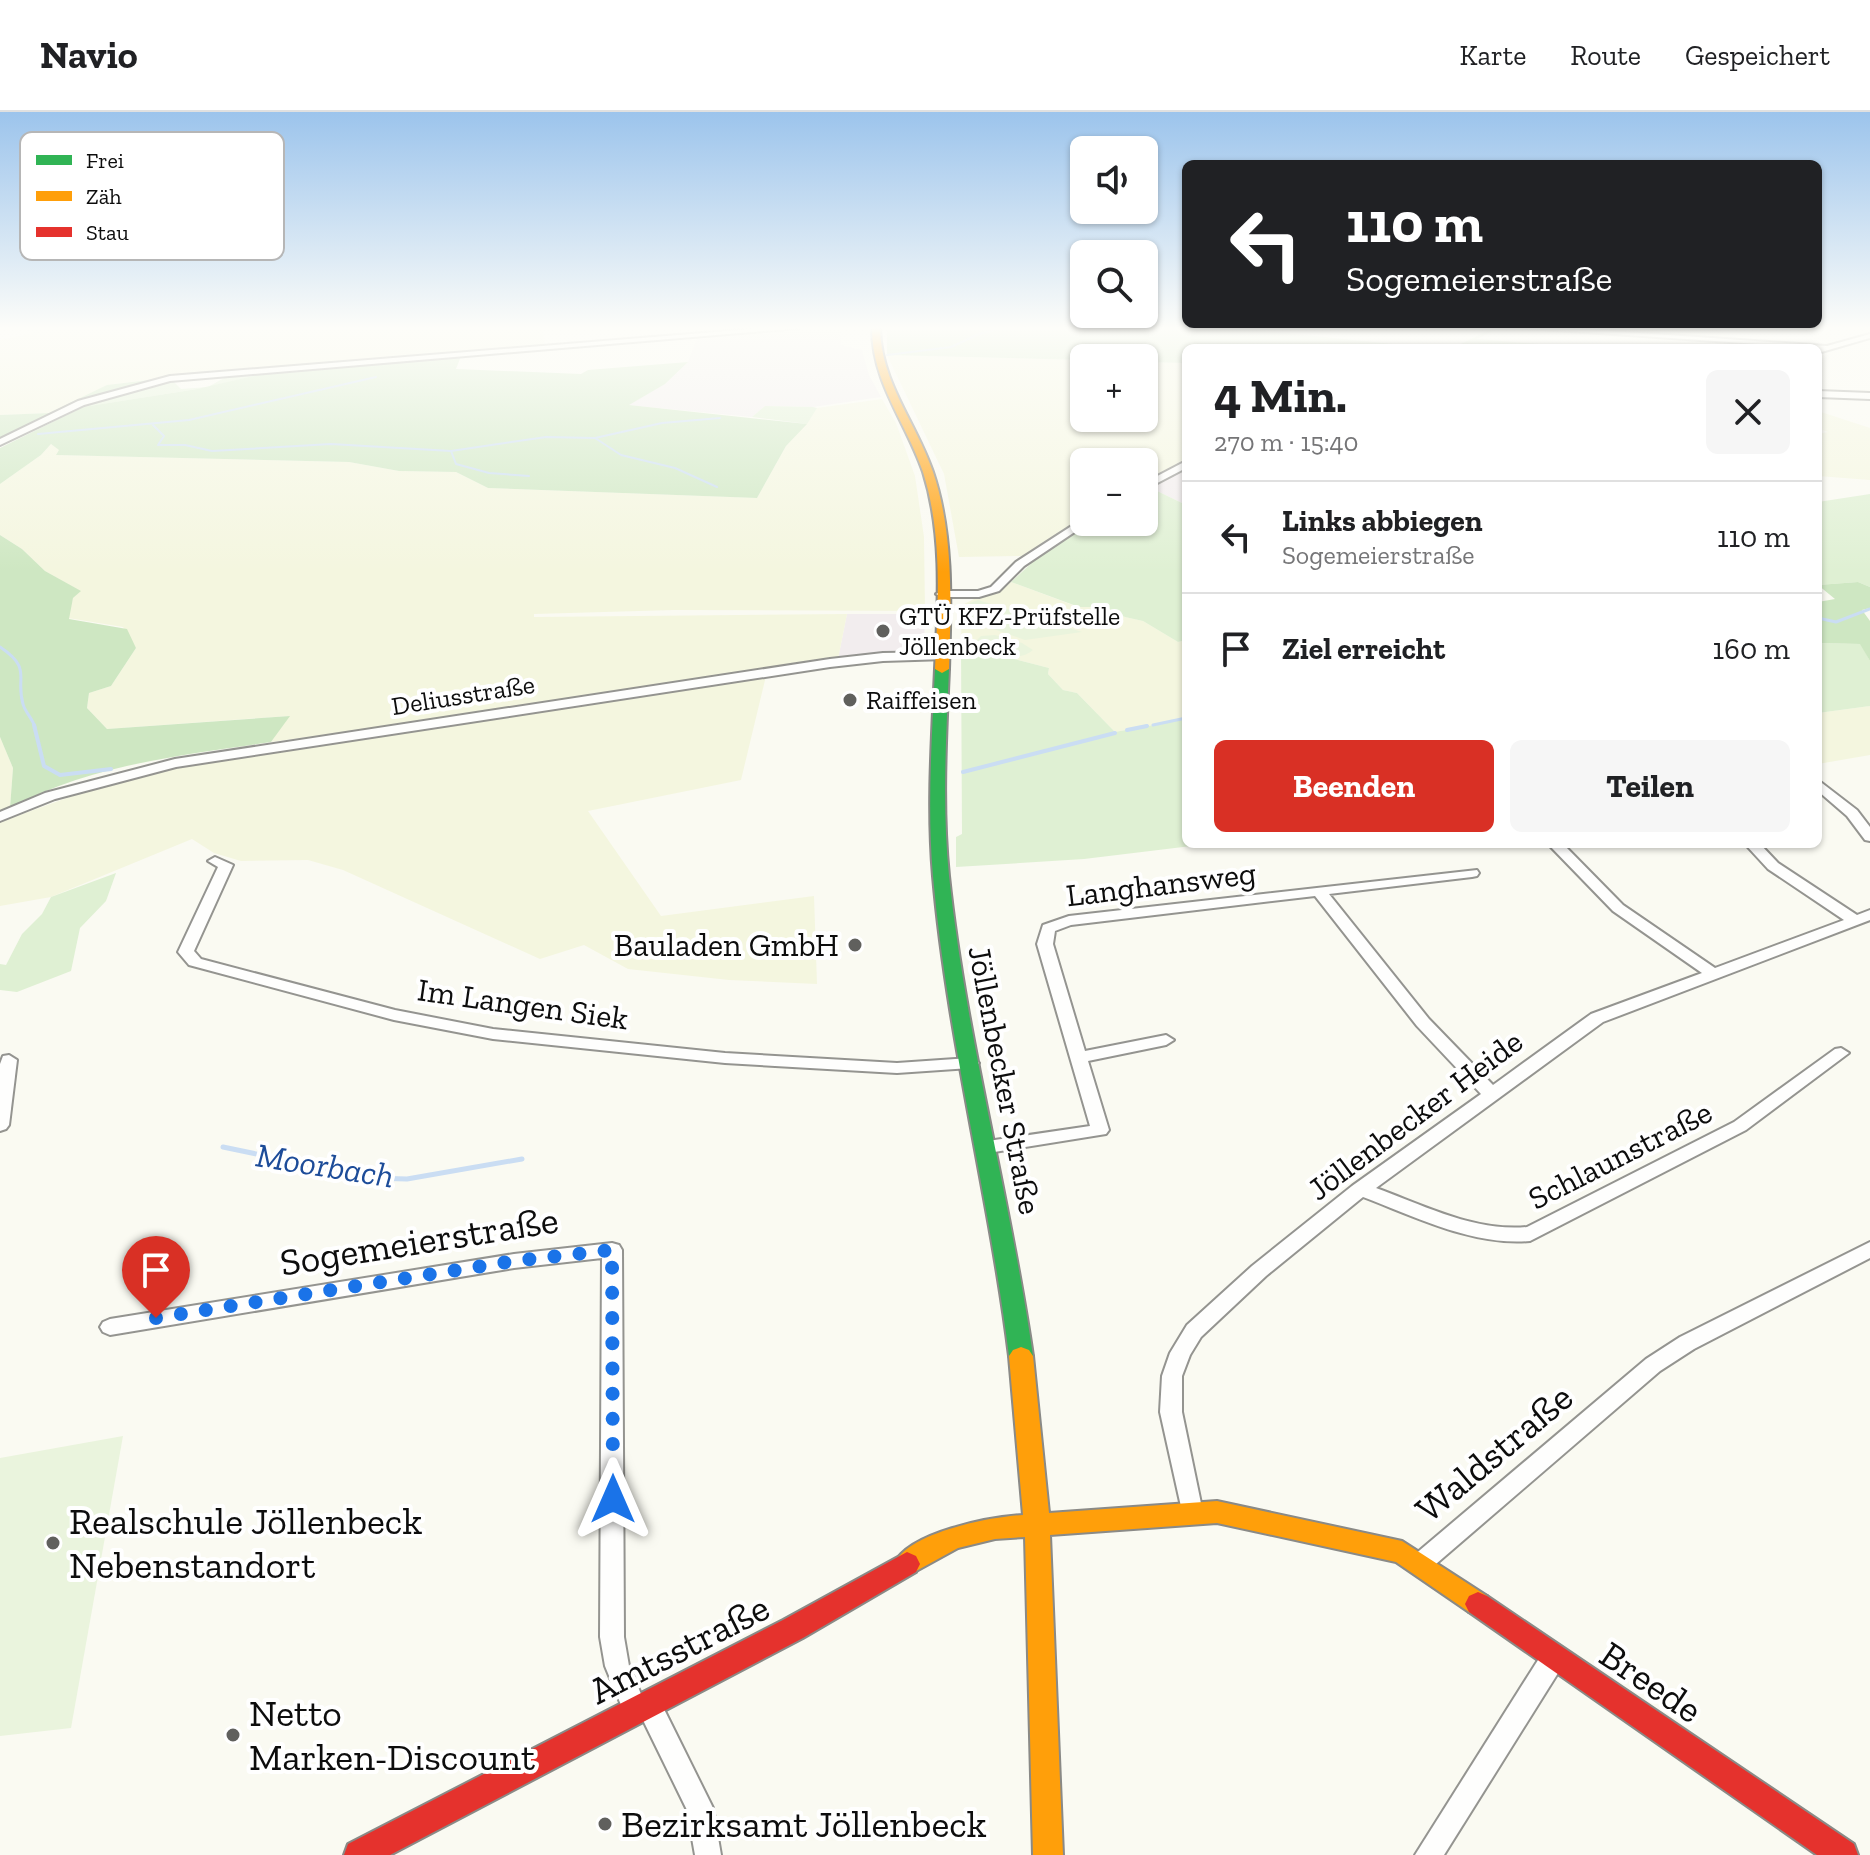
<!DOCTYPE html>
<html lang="de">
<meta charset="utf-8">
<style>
:root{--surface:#fff;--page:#f6f6f6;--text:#202124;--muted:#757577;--line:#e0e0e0;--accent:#d93025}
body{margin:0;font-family:"Zilla Slab",serif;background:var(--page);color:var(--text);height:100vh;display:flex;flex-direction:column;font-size:30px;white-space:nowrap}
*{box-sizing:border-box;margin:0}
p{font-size:26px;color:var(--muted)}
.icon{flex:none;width:44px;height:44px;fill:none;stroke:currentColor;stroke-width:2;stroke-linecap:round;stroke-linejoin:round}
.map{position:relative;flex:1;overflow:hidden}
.details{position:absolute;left:1182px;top:232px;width:640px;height:504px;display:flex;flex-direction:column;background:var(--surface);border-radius:12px;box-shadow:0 2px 6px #0004}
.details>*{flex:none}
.top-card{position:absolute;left:1182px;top:48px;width:640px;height:168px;border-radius:12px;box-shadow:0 2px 6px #0004;background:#202124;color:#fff;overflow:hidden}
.buttons{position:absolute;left:1070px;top:24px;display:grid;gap:16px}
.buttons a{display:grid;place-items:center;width:88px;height:88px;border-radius:12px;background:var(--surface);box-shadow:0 2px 6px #0004;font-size:40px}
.pin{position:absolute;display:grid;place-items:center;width:68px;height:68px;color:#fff;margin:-82px -34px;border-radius:50% 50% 50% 0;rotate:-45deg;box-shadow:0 0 8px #0007}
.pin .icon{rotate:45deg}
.me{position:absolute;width:88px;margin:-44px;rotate:0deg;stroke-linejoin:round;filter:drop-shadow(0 0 6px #0008)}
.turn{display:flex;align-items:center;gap:28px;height:168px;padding:0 32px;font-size:36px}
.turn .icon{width:104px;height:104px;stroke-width:2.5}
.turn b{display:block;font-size:56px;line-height:68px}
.round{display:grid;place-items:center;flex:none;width:84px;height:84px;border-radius:12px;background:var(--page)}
.head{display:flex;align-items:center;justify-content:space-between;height:136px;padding:0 32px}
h1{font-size:48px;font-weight:700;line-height:60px}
.action{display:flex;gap:16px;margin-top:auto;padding:16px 32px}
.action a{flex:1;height:92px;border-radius:12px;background:var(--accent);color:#fff;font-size:32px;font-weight:700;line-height:92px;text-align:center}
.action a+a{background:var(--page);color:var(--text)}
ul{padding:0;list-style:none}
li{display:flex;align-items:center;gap:24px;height:112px;padding:0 32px;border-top:2px solid var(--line)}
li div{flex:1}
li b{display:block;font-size:30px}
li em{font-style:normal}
header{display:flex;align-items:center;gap:48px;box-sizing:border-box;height:112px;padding:0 40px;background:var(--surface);border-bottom:2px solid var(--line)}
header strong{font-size:38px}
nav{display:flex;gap:44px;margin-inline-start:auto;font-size:28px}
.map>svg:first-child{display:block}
.industrial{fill:#f2edee}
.farmland{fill:#f4f6df}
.green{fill:#dff0d3}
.forest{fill:#cee7c2}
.pitch{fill:#eaf4dd}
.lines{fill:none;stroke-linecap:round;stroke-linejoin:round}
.stream-far3{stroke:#caddf3;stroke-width:2}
.stream-far2{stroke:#caddf3;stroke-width:3}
.stream-far1{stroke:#caddf3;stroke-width:4}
.stream{stroke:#caddf3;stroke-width:5}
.street-casing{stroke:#949490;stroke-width:4}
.fast-casing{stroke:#8a8a87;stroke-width:4}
.slow-casing{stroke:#8a8a87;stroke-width:4}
.jam-casing{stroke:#8a8a87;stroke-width:4}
.street{fill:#fefefd;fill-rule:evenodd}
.fast{fill:#30b455;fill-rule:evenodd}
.slow{fill:#ff9f0a;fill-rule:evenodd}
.jam{fill:#e5322d;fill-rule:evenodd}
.route{stroke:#1a73e8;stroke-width:14;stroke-dasharray:0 25.2}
.poi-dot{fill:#60605d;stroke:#fff;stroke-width:3}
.labels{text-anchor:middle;stroke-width:8;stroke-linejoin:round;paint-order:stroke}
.far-poi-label{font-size:26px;fill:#0d0d0d;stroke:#fff;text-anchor:start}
.far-street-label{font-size:26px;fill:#0d0d0d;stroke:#fff}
.street-label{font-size:32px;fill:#0d0d0d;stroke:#fff}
.poi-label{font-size:32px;fill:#0d0d0d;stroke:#fff;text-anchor:end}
.water-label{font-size:34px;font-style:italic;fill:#1d4c99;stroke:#fff}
.near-street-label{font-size:38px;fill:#0d0d0d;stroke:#fff}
.near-poi-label{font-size:38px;fill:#0d0d0d;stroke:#fff;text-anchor:start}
.key{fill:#fff;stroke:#b6b6b6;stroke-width:2}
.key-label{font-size:22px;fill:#0d0d0d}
</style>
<header>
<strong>Navio</strong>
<nav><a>Karte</a><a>Route</a><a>Gespeichert</a></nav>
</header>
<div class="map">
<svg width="1870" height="1743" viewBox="0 0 1870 1743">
<rect width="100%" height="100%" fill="#fafaf2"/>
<g class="industrial">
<polygon points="810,216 840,216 841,233 862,238 869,263 881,285 813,295 765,294 752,305 627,293 665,272 688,250 697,226"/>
<polygon points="1186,357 1186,393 1151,376 1180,360"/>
<polygon points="847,502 925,502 924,536 838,547"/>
</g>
<g class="farmland">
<polygon points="26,216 581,216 543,219 545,235 229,258 114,272 49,301 0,303 0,228 33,221"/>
<polygon points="1553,216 1712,216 1741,228"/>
<polygon points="887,243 1084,248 1084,306 1144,306 1144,250 1186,251 1186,348 1144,370 1144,350 1084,350 1084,404 1022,444 959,445 944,362"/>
<polygon points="882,287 896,311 915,364 924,425 925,499 674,498 534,502 534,505 847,502 838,547 553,591 271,630 289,604 107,617 87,596 89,581 111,574 136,536 123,515 68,506 73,486 80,479 45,459 22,437 0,423 0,372 41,343 51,332 60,338 57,343 349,350 399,359 456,360 488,376 757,386 786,334 817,296"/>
<polygon points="1818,299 1870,316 1870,368 1818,364 1818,322 1828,320 1818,316"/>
<polygon points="1011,470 1078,495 1104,495 1125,505 1143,509 1178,530 1186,528 1186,607 1115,620 1077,581 1063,578 1048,562 1049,556 961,533 962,493 976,486 999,481"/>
<polygon points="766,564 741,668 588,699 661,804 814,784 817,872 729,868 628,857 584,833 540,847 343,758 308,748 241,749 214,741 192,727 51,785 0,794 0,710 103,673 175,656"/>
<polygon points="1870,594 1870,643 1818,652 1818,601"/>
<polygon points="0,625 13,656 10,696 0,701"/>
</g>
<g class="green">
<polygon points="278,258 208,275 197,277 78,296 164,270 173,269 181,277 208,275 233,261"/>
<polygon points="765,294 813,295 817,296 807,312 752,305"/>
<polygon points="1151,376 1186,393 1186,528 1178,530 1143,509 1125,505 1104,495 1079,495 1011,470 1036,447 1091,410 1144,410 1144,380"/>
<polygon points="1870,382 1870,475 1858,470 1818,473 1818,390"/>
<polygon points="1818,531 1861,532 1870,549 1870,594 1818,601"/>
<polygon points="961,533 1049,556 1048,562 1063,578 1077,581 1115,620 1186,607 1186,732 1208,732 1084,747 956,755 956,725 962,722"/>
<polygon points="116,761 106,789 80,816 71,859 17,880 0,878 0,852 6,853 22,822 42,802 51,785"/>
</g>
<g class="forest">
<polygon points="887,216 1267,216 1265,219 1432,236 1186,236 1186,251 1144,250 1144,246 1084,248 887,243"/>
<polygon points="1493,216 1499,216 1477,227 1588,236 1453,236"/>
<polygon points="461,244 456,257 581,262 588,258 688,250 665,272 629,293 807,312 786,334 757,386 488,376 456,360 399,359 349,350 56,343 59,338 51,332 41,343 0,372 0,336 83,295 197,277 278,258"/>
<polygon points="173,265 98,283 0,327 0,303 49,301 107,273"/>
<path d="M 0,423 L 22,437 L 45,459 L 81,479 L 73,486 L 69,507 L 127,517 L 136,536 L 111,574 L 89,581 L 87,596 L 107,617 L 290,604 L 271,630 C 183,643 89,653 10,696 L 13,656 L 0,625 Z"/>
<polygon points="1858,470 1870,475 1870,496 1862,498 1870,509 1870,549 1860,532 1818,531 1818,490 1835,487 1818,473"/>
</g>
<g class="pitch">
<polygon points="978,488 1082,520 1025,528 962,506 962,494"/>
<path d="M 995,523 L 1022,531 L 1033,538 C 1017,552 989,541 973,532 L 981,524 Z"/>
<polygon points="123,1324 71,1616 0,1624 0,1346"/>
</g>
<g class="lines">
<g class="stream-far3">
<polyline points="887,243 951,235 979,222 1002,216"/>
<polyline points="153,313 164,324 158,333 185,333 212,339 331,332 451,339 546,325 595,326 662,311 720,306"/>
<polyline points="38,322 189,308 376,265"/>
<polyline points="595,326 621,343 675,356 717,375"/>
<polyline points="451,339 456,352 489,361 529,364"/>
</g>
<g class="stream-far2">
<polyline points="1818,506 1836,510 1870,497"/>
<path d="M 0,535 C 33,557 15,565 23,592 C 25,600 32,606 35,615"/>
<polyline points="1153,613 1186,606"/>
<polyline points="1142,615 1147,614"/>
</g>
<g class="stream-far1">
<polyline points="34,613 44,654 60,663 111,657"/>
<polyline points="1127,618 1147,614"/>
<polyline points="963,660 1115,621"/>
</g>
<polyline class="stream" points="223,1035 371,1066 407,1067 522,1047"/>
<g class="street-casing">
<g id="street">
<polygon points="765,216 799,216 170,269 84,293 0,333 0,327 78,289 170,264"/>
<polygon points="1526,216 1566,216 1827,234 1870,222 1870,226 1818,241 1818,236"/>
<polygon points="1818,279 1870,281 1870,287 1818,285"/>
<polygon points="1186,349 1186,356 1144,378 1144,371"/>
<polygon points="1084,406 1084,410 1088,411 1024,454 999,479 979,485 942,485 936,482 942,479 978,479 991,475 1016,450"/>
<polygon points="942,540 946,541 946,547 883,549 830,555 176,655 55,687 0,709 0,700 45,681 175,647 830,547 883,541"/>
<polygon points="1818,668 1857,698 1870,715 1870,729 1865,728 1847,704 1818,679"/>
<path d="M 1548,732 L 1563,732 L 1623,793 L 1715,856 L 1844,808 L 1768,757 L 1745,732 L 1760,732 L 1778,751 L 1857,803 L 1870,798 L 1870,808 L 1603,910 L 1376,1076 C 1423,1093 1475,1120 1527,1115 L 1734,1010 L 1835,937 L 1841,936 L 1849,941 L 1746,1018 L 1530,1129 C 1473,1134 1416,1105 1363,1085 L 1266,1164 L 1201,1225 L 1190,1243 L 1182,1264 L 1182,1300 L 1203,1401 L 1200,1408 L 1192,1411 L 1184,1408 L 1160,1300 L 1162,1264 L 1170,1241 L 1187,1213 L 1252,1154 L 1352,1074 L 1481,982 L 1417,914 L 1315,784 L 1071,813 L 1055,819 L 1053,832 L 1085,939 L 1166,923 L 1174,928 L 1166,933 L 1088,949 L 1109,1018 L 1106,1022 L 988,1041 L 982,1039 L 979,1035 L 982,1031 L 988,1029 L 1090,1014 L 1037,832 L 1043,813 L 1069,804 L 1477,758 L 1479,761 L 1477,764 L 1472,765 L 1329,782 L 1429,907 L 1493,973 L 1591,902 L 1702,861 L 1613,799 Z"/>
<polygon points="215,745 233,753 194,839 201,847 395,898 493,917 725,941 897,951 970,946 979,951 970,956 897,961 725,951 493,927 394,908 189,853 178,840 218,755 208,749"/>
<polygon points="9,943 17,948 9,1013 6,1017 0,1019 0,952 3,944"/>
<polygon points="1870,1130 1870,1146 1694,1237 1660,1259 1429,1458 1421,1461 1413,1458 1409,1451 1413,1444 1646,1247 1680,1225"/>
<polygon points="612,1131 619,1133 622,1138 624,1525 629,1554 641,1582 648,1579 657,1583 713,1696 721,1743 695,1743 687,1698 642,1606 635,1609 626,1605 605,1554 600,1525 602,1146 514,1156 110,1223 103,1220 100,1215 103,1210 110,1207 514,1142"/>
<polygon points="1554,1534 1563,1537 1566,1545 1563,1553 1444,1743 1415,1743 1545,1537"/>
</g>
</g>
<g class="fast-casing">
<path id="fast" d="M 942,553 L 949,557 C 946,626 942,695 949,764 C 966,926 1010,1083 1033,1244 L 1029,1250 L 1021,1253 L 1013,1250 L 1009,1244 C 989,1083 947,925 933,764 C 927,695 932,626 935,557 Z"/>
</g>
<g class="slow-casing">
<g id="slow">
<path d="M 872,216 L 880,216 C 881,271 916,310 933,360 C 954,422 951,492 949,557 L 942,561 L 935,557 C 938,492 943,423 923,360 C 906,310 872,271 872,216 Z"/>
<path d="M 1021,1235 L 1029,1238 L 1033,1244 L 1049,1401 L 1217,1389 L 1402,1429 L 1487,1484 L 1491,1492 L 1487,1500 L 1478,1504 L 1469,1500 L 1396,1450 L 1217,1411 L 1050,1423 L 1063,1743 L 1033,1743 L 1025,1425 L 995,1427 L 958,1436 L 907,1464 L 898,1460 L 894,1452 C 909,1420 990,1405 1023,1403 L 1009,1244 L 1013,1238 Z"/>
</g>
</g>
<g class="jam-casing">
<g id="jam">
<polygon points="907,1440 916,1444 920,1452 916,1460 803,1526 390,1743 344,1743 348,1732 783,1508"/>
<polygon points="1478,1480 1487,1484 1854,1732 1858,1743 1817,1743 1469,1500 1465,1492 1469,1484"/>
</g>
</g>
<use href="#street" class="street"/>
<use href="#fast" class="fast"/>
<use href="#slow" class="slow"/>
<use href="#jam" class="jam"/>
</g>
<linearGradient id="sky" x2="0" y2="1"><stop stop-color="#9cc4ec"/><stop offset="0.47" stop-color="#fdfdf9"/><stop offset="1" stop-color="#fdfdf9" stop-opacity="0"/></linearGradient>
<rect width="1870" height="460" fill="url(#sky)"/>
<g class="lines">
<polyline class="route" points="156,1206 514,1149 612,1138 613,1387"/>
</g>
<g class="poi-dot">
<circle cx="883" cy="519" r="8"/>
<circle cx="850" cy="588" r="8"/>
<circle cx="855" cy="833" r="8"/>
<circle cx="53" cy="1431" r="8"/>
<circle cx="233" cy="1623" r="8"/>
<circle cx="605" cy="1712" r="8"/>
</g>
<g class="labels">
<g class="far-poi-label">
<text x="899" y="513">GTÜ KFZ-Prüfstelle<tspan x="899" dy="30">Jöllenbeck</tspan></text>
<text x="866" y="597">Raiffeisen</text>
</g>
<g class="far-street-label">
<text transform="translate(463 583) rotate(-9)" y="9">Deliusstraße</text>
</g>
<g class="street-label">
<text transform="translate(1161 772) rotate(-7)" y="11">Langhansweg</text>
<text transform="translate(523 892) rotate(8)" y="11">Im Langen Siek</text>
<text transform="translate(1005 968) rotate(79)" y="11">Jöllenbecker Straße</text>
<text transform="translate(1415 1003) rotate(-37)" y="11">Jöllenbecker Heide</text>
<text transform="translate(1620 1043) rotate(-27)" y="11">Schlaunstraße</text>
</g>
<g class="poi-label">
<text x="839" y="844">Bauladen GmbH</text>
</g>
<g class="water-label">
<text transform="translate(325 1053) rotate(9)" y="12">Moorbach</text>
</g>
<g class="near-street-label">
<text transform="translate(419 1129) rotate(-9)" y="13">Sogemeierstraße</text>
<text transform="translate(1494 1341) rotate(-40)" y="13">Waldstraße</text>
<text transform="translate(679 1537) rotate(-27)" y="13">Amtsstraße</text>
<text transform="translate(1651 1570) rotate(34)" y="13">Breede</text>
</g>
<g class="near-poi-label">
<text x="69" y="1422">Realschule Jöllenbeck<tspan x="69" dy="44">Nebenstandort</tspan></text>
<text x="249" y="1614">Netto<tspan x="249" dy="44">Marken-Discount</tspan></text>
<text x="621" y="1725">Bezirksamt Jöllenbeck</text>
</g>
</g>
<rect x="20" y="20" width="264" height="128" rx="12" class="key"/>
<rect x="36" y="43" width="36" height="10" fill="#30b455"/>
<rect x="36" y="79" width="36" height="10" fill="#ff9f0a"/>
<rect x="36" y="115" width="36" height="10" fill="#e5322d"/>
<g class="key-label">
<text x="86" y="56">Frei</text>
<text x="86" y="92">Zäh</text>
<text x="86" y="128">Stau</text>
</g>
</svg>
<div class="buttons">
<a><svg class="icon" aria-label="sound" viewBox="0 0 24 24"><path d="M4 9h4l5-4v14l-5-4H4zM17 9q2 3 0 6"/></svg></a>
<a><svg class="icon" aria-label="search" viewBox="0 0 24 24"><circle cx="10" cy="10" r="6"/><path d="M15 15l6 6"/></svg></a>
<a>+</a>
<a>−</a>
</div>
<div class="pin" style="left:156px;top:1206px;background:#d93025"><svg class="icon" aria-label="arrive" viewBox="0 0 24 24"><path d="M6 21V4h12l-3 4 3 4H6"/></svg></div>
<svg class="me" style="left:613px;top:1387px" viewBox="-20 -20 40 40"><path d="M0-17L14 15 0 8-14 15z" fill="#1a73e8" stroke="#fff" stroke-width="4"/></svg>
<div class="top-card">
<div class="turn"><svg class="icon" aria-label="left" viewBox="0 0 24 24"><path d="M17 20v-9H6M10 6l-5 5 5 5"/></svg><div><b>110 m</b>Sogemeierstraße</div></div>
</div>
<section class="details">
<div class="head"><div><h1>4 Min.</h1><p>270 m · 15:40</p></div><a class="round"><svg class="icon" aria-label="close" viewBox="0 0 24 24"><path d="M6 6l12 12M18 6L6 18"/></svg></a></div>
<ul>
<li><svg class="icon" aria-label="left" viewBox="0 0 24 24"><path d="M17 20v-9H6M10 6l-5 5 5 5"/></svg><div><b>Links abbiegen</b><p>Sogemeierstraße</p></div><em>110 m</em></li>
<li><svg class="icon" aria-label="arrive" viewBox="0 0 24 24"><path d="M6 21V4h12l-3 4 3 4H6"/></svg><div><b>Ziel erreicht</b></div><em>160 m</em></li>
</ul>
<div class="action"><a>Beenden</a><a>Teilen</a></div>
</section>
</div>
